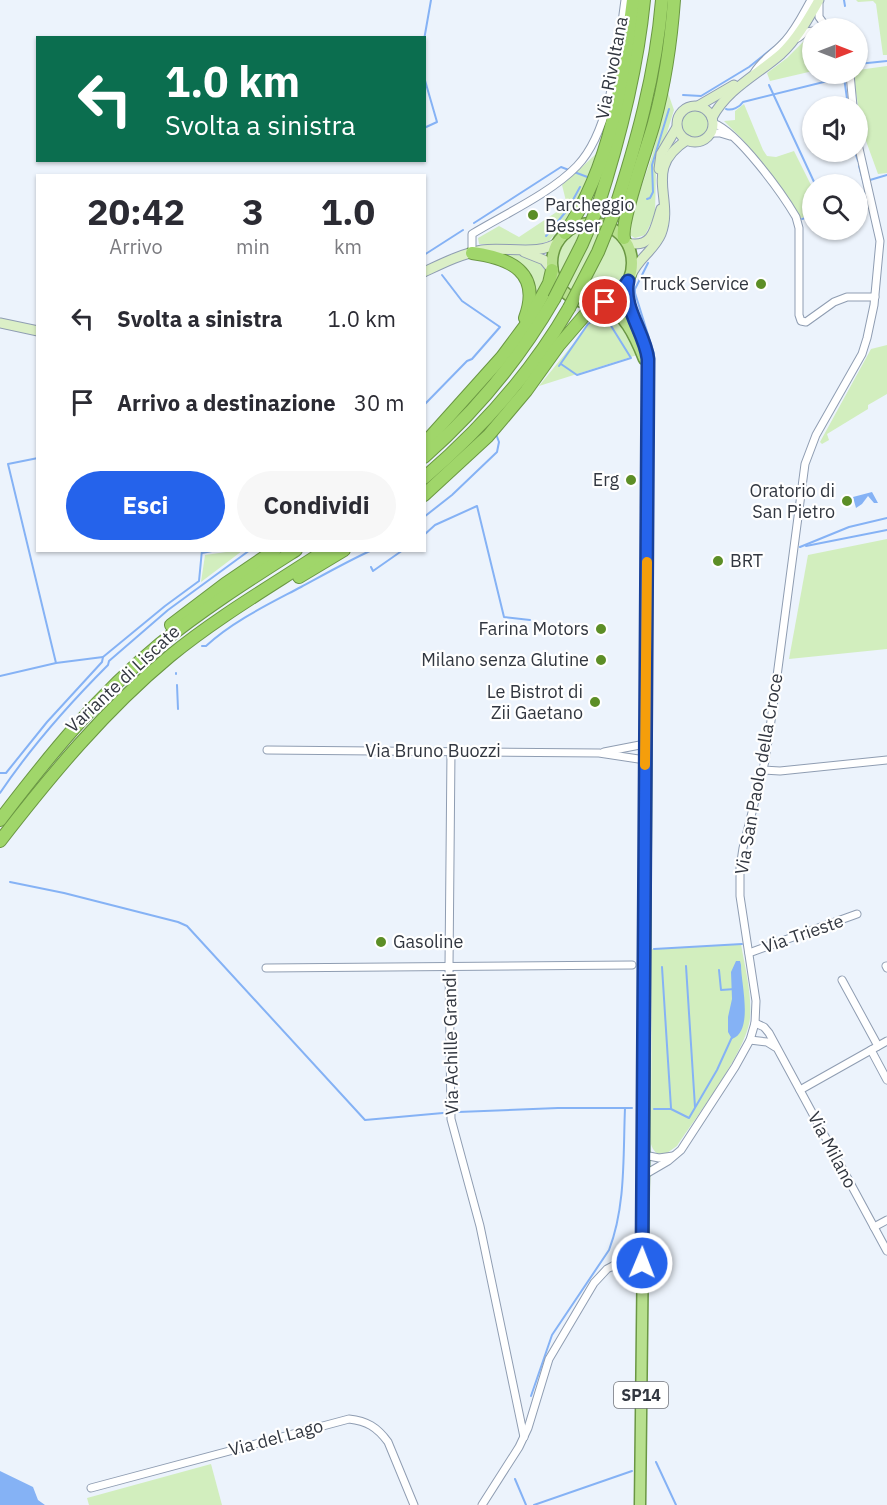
<!DOCTYPE html>
<html lang="it">
<style>
:root{--surface:#fff;--page:#f7f7f7;--text:#2b2b33;--muted:#7c7c81;--accent:#2563eb}
body{margin:0;font-family:"IBM Plex Sans",sans-serif;background:var(--page);color:var(--text);height:100vh;display:flex;flex-direction:column;font-size:22px;white-space:nowrap}
*{box-sizing:border-box;margin:0}
p{font-size:20px;color:var(--muted)}
.icon{flex:none;width:33px;height:33px;fill:none;stroke:currentColor;stroke-width:2;stroke-linecap:round;stroke-linejoin:round}
.map{position:relative;flex:1;overflow:hidden}
.panel{position:absolute;left:36px;top:174px;width:390px;height:378px;display:flex;flex-direction:column;background:var(--surface);border-radius:0px;box-shadow:0 2px 4px #0004}
.panel>*{flex:none}
.banner{position:absolute;left:36px;top:36px;width:390px;height:126px;border-radius:0px;box-shadow:0 2px 4px #0004;background:#0b6e4f;color:#fff;overflow:hidden}
.needle{width:39px;rotate:90deg}
.controls{position:absolute;left:802px;top:18px;display:grid;gap:12px}
.controls a{display:grid;place-items:center;width:66px;height:66px;border-radius:50%;background:var(--surface);box-shadow:0 2px 4px #0004;font-size:30px}
.pin{position:absolute;display:grid;place-items:center;width:51px;height:51px;color:#fff;margin:-26px;border:3px solid #fff;border-radius:50%;box-shadow:0 2px 6px #0007}
.me{position:absolute;width:66px;margin:-33px;rotate:1deg;stroke-linejoin:round;filter:drop-shadow(0 0 4px #0008)}
.turn{display:flex;align-items:center;gap:21px;height:126px;padding:0 30px;font-size:27px}
.turn .icon{width:78px;height:78px;stroke-width:2.5}
.turn b{display:block;font-size:42px;line-height:51px}
.eta{display:flex;justify-content:space-evenly;align-items:center;height:102px;text-align:center}
.eta b{font-size:36px;font-weight:800;line-height:42px}
.primary-button{display:flex;gap:12px;margin-top:auto;padding:12px 30px}
.primary-button a{flex:1;height:69px;border-radius:36px;background:var(--accent);color:#fff;font-size:24px;font-weight:800;line-height:69px;text-align:center}
.primary-button a+a{background:var(--page);color:var(--text)}
ul{padding:0;list-style:none}
li{display:flex;align-items:center;gap:18px;height:84px;padding:0 30px}
li div{flex:1}
li b{display:block;font-size:22px}
li em{font-style:normal}
.map>svg:first-child{display:block}
.green{fill:#d2eebe}
.water{fill:#85b2f5}
.lines{fill:none;stroke-linecap:round;stroke-linejoin:round}
.stream{stroke:#85b2f5;stroke-width:2}
.minor-casing{stroke:#8f9db2;stroke-width:9}
.secondary-casing{stroke:#8f9db2;stroke-width:11}
.primary-casing{stroke:#6a9743;stroke-width:13}
.trunk-casing{stroke:#6a9743;stroke-width:14}
.minor{stroke:#fff;stroke-width:7}
.secondary{stroke:#dbefc7;stroke-width:9}
.primary{stroke:#b8e08f;stroke-width:10}
.trunk{stroke:#a0d66a;stroke-width:12}
.trunk-bridge-casing{stroke:#6a9743;stroke-width:14;stroke-linecap:butt}
.trunk-bridge{stroke:#a0d66a;stroke-width:12}
.route-casing{stroke:#184099;stroke-width:15}
.route{stroke:#2563eb;stroke-width:10}
.slow{stroke:#f59e0b;stroke-width:10}
.poi-dot{fill:#5c8e26;stroke:#fff;stroke-width:2}
.labels{text-anchor:middle;stroke-width:4.5;stroke-linejoin:round;paint-order:stroke}
.shield{fill:#fff;stroke:#707379;stroke-width:1.5}
.shield-label{font-size:16px;font-weight:bold;fill:#323740}
.street-label{font-size:18px;fill:#323740;stroke:#fff}
.poi-label{font-size:18px;fill:#323740;stroke:#fff;text-anchor:end}
</style>
<div class="map">
<svg width="887" height="1505" viewBox="0 0 887 1505">
<rect width="100%" height="100%" fill="#ecf3fc"/>
<g class="green">
<polygon points="856,0 887,0 887,55 883,55 876,4 873,1 858,2"/>
<polygon points="808,37 813,37 813,71 770,81 767,73 787,58"/>
<polygon points="887,66 887,173 878,174 862,130 853,74 858,74 858,70"/>
<polygon points="668,93 674,110 656,168 655,215 645,235 635,238 628,234 629,223 652,156"/>
<polygon points="744,104 763,150 767,156 776,157 794,151 813,189 813,215 801,218 743,140 724,121 735,120 735,111"/>
<circle cx="695" cy="124" r="14"/>
<polygon points="596,154 581,196 567,220 549,241 536,245 479,244 478,238 499,226 519,237 567,205 562,185"/>
<circle cx="593" cy="263" r="36"/>
<path d="M 493,254 C 512,255 533,253 546,268 L 546,278 L 531,309 L 532,290 Z"/>
<polygon points="599,312 611,314 616,318 637,355 539,386"/>
<polygon points="887,345 887,394 868,405 868,409 827,434 829,440 822,444 820,442 871,349"/>
<polygon points="887,539 887,649 789,659 808,555"/>
<polygon points="233,551 242,551 201,582 205,555"/>
<path d="M 741,944 C 745,968 752,994 750,1018 C 747,1051 696,1117 677,1146 L 664,1155 C 657,1155 653,1151 651,1144 L 652,949 Z"/>
<polygon points="211,1464 222,1505 89,1505 87,1498"/>
</g>
<g class="water">
<polygon points="872,492 878,503 874,503 868,496 862,504 856,508 853,497"/>
<path d="M 736,961 L 740,961 L 741,965 C 741,984 754,1031 732,1039 L 728,1032 L 728,1017 L 732,999 L 731,972 Z"/>
<polygon points="0,1471 33,1487 38,1500 45,1505 0,1505"/>
</g>
<g class="lines">
<g class="stream">
<polyline points="844,0 845,6"/>
<polyline points="424,40 431,0"/>
<polyline points="858,64 887,61"/>
<polyline points="424,77 437,122 424,128"/>
<polyline points="769,85 815,184"/>
<polyline points="683,95 701,96 749,67 774,47"/>
<path d="M 726,109 C 732,111 740,107 743,102 L 844,77 L 848,106"/>
<polyline points="855,152 858,161"/>
<polyline points="859,166 864,184"/>
<polyline points="870,180 887,175"/>
<polyline points="858,195 866,192"/>
<polyline points="647,199 650,198 653,192 652,165 669,109"/>
<polyline points="802,219 813,216"/>
<polyline points="474,223 561,167 590,178"/>
<polyline points="546,236 568,209 580,187"/>
<polyline points="424,255 463,230"/>
<polyline points="648,263 635,289 635,293 654,354"/>
<polyline points="559,366 588,324 597,318 608,321 631,358 577,375 561,364"/>
<polyline points="424,405 467,361 472,359 500,327 462,301 442,275"/>
<polyline points="38,458 8,464 56,663"/>
<polyline points="424,517 452,495 497,452 499,442 496,434"/>
<polyline points="424,535 435,525 477,506 504,617 530,620"/>
<polyline points="806,546 887,530"/>
<polyline points="800,547 849,527 887,518"/>
<polyline points="202,553 217,550"/>
<polyline points="371,567 373,571 403,550"/>
<path d="M 202,646 L 206,646 C 233,621 269,604 301,587 C 325,574 348,561 372,550"/>
<polyline points="176,673 176,674"/>
<polyline points="0,676 56,663 103,657"/>
<polyline points="177,685 178,709"/>
<polyline points="0,773 6,773 47,722 102,662 103,657 165,606 199,581 202,550"/>
<path d="M 0,793 C 31,747 68,705 108,665 L 109,661 L 168,610 L 250,550"/>
<polyline points="10,882 64,893 178,922 187,926 365,1120 443,1113"/>
<polyline points="654,949 742,944"/>
<polyline points="686,966 695,1107"/>
<polyline points="662,967 671,1108"/>
<polyline points="719,970 721,990 735,989"/>
<polyline points="654,1109 671,1109 689,1118 717,1070 732,1037"/>
<polyline points="458,1112 558,1108 632,1108"/>
<path d="M 531,1396 L 552,1335 L 609,1250 C 626,1206 623,1155 625,1108"/>
<polyline points="656,1462 676,1505"/>
<polyline points="515,1479 526,1505"/>
<polyline points="534,1505 632,1471"/>
</g>
<g class="minor-casing">
<g id="minor">
<polyline points="819,4 819,17 827,28"/>
<polyline points="798,38 806,32 813,31"/>
<path d="M 754,73 C 762,59 775,53 785,41 C 796,29 803,14 811,0"/>
<polyline points="850,74 853,106"/>
<path d="M 713,123 C 738,132 782,193 796,217 L 799,228 L 799,315 L 801,321 L 806,322 L 834,302 L 847,297 L 875,297"/>
<polyline points="710,133 720,133 730,136"/>
<path d="M 472,253 L 472,234 C 505,214 551,193 577,166 C 612,130 618,49 625,0"/>
<polyline points="267,750 599,753 645,760"/>
<polyline points="451,751 449,967 451,1119 480,1226 524,1437"/>
<polyline points="604,752 645,744"/>
<polyline points="763,770 780,771 887,760"/>
<polyline points="749,953 857,914"/>
<polyline points="886,966 887,968"/>
<polyline points="266,968 632,965"/>
<polyline points="842,980 878,1046"/>
<polyline points="755,1023 764,1027 769,1033 887,1251"/>
<polyline points="750,1040 767,1042 775,1047"/>
<polyline points="871,1050 887,1080"/>
<polyline points="800,1090 887,1041"/>
<polyline points="644,1155 659,1158 673,1156"/>
<polyline points="644,1175 668,1161 681,1150 735,1067 750,1040 755,1023 756,1001 740,896 740,868 743,848 765,761 772,714 805,464 816,435 862,354 867,338 874,305 880,241 858,144"/>
<polyline points="874,1227 887,1220"/>
<path d="M 613,1267 C 626,1266 635,1269 641,1281"/>
<path d="M 91,1488 L 349,1419 C 367,1421 377,1427 388,1442 L 414,1505"/>
<polyline points="482,1505 519,1447 528,1428 549,1359 594,1283 607,1269 635,1254 642,1245"/>
</g>
</g>
<g class="secondary-casing">
<g id="secondary">
<circle cx="695" cy="124" r="18"/>
<polyline points="698,106 734,85"/>
<path d="M 712,118 C 727,89 757,75 781,54 C 797,39 808,19 819,0"/>
<polyline points="659,169 661,154 677,127"/>
<path d="M 627,243 C 653,249 655,228 661,209"/>
<polyline points="524,252 544,260 552,270"/>
<path d="M 424,272 C 443,263 461,254 482,250 C 504,246 542,257 559,241"/>
<path d="M 631,276 C 637,259 654,251 661,234 C 675,198 642,169 687,140"/>
<polyline points="0,323 38,331"/>
</g>
</g>
<g class="primary-casing">
<g id="primary">
<circle cx="592" cy="263" r="40"/>
<path d="M 628,281 C 622,307 645,333 648,359 L 644,1155 L 640,1505"/>
<path d="M 600,303 C 623,309 636,339 644,359"/>
</g>
</g>
<g class="trunk-casing">
<g id="trunk">
<path d="M 597,209 C 619,141 637,72 644,0"/>
<path d="M 613,215 C 636,145 656,74 662,0"/>
<path d="M 565,233 C 611,166 623,80 633,0"/>
<path d="M 624,238 C 620,221 648,146 654,123 C 665,83 671,41 674,0"/>
<path d="M 472,253 C 510,258 542,272 525,318"/>
<polyline points="424,444 502,357 528,322 549,283 552,270"/>
<path d="M 424,457 C 476,411 520,358 554,299"/>
<path d="M 424,478 C 482,428 531,374 569,308"/>
<polyline points="424,495 488,436 526,391 559,345 584,316 600,303"/>
<polyline points="299,577 344,550"/>
<polyline points="171,625 225,584 275,550"/>
<path d="M 0,820 C 48,757 98,695 160,644 C 203,609 249,580 296,550"/>
<path d="M 0,841 C 51,775 105,710 170,656 C 219,616 273,585 326,550"/>
</g>
</g>
<use href="#minor" class="minor"/>
<use href="#secondary" class="secondary"/>
<use href="#primary" class="primary"/>
<use href="#trunk" class="trunk"/>
<g class="trunk-bridge-casing">
<g id="trunk-bridge">
<polyline points="554,299 582,244 597,209"/>
<polyline points="569,308 598,252 613,215"/>
</g>
</g>
<use href="#trunk-bridge" class="trunk-bridge"/>
</g>
<g class="lines">
<g class="route-casing">
<path id="route" d="M 605,302 L 620,293 L 628,281 C 622,307 645,333 648,359 L 642,1263"/>
</g>
<use href="#route" class="route"/>
<polyline class="slow" points="645,765 647,562"/>
</g>
<g class="poi-dot">
<circle cx="533" cy="215" r="6"/>
<circle cx="761" cy="284" r="6"/>
<circle cx="631" cy="480" r="6"/>
<circle cx="847" cy="501" r="6"/>
<circle cx="718" cy="561" r="6"/>
<circle cx="601" cy="629" r="6"/>
<circle cx="601" cy="660" r="6"/>
<circle cx="595" cy="702" r="6"/>
<circle cx="381" cy="942" r="6"/>
</g>
<g class="labels">
<rect class="shield" x="614" y="1382" width="54" height="26" rx="4.5"/>
<g class="shield-label">
<text x="641" y="1401">SP14</text>
</g>
<g class="street-label">
<text transform="translate(612 68) rotate(-79)" y="6">Via Rivoltana</text>
<text transform="translate(123 679) rotate(-43)" y="6">Variante di Liscate</text>
<text x="433" y="757">Via Bruno Buozzi</text>
<text transform="translate(759 774) rotate(-80)" y="6">Via San Paolo della Croce</text>
<text transform="translate(803 934) rotate(-19)" y="6">Via Trieste</text>
<text transform="translate(451 1044) rotate(-91)" y="6">Via Achille Grandi</text>
<text transform="translate(832 1150) rotate(62)" y="6">Via Milano</text>
<text transform="translate(276 1438) rotate(-15)" y="6">Via del Lago</text>
</g>
<g class="poi-label">
<text x="545" y="211" text-anchor="start">Parcheggio<tspan x="545" dy="21">Besser</tspan></text>
<text x="749" y="290">Truck Service</text>
<text x="619" y="486">Erg</text>
<text x="835" y="497">Oratorio di<tspan x="835" dy="21">San Pietro</tspan></text>
<text x="730" y="567" text-anchor="start">BRT</text>
<text x="589" y="635">Farina Motors</text>
<text x="589" y="666">Milano senza Glutine</text>
<text x="583" y="698">Le Bistrot di<tspan x="583" dy="21">Zii Gaetano</tspan></text>
<text x="393" y="948" text-anchor="start">Gasoline</text>
</g>
</g>
</svg>
<div class="controls">
<a><svg class="needle" viewBox="-14 -14 28 28"><path d="M0-13l5 13h-10z" fill="#e53935"/><path d="M0 13l5-13h-10z" fill="#7c7c81"/></svg></a>
<a><svg class="icon" aria-label="sound" viewBox="0 0 24 24"><path d="M4 9h4l5-4v14l-5-4H4zM17 9q2 3 0 6"/></svg></a>
<a><svg class="icon" aria-label="search" viewBox="0 0 24 24"><circle cx="10" cy="10" r="6"/><path d="M15 15l6 6"/></svg></a>
</div>
<div class="pin" style="left:605px;top:302px;background:#d93025"><svg class="icon" aria-label="arrive" viewBox="0 0 24 24"><path d="M6 21V4h12l-3 4 3 4H6"/></svg></div>
<svg class="me" style="left:642px;top:1263px" viewBox="-20 -20 40 40"><circle r="17" fill="#2563eb" stroke="#fff" stroke-width="3"/><path d="M0-11L8 9 0 5-8 9z" fill="#fff"/></svg>
<div class="banner">
<div class="turn"><svg class="icon" aria-label="left" viewBox="0 0 24 24"><path d="M17 20v-9H6M10 6l-5 5 5 5"/></svg><div><b>1.0 km</b>Svolta a sinistra</div></div>
</div>
<section class="panel">
<div class="eta">
<div><b>20:42</b><p>Arrivo</p></div>
<div><b>3</b><p>min</p></div>
<div><b>1.0</b><p>km</p></div>
</div>
<ul>
<li><svg class="icon" aria-label="left" viewBox="0 0 24 24"><path d="M17 20v-9H6M10 6l-5 5 5 5"/></svg><div><b>Svolta a sinistra</b></div><em>1.0 km</em></li>
<li><svg class="icon" aria-label="arrive" viewBox="0 0 24 24"><path d="M6 21V4h12l-3 4 3 4H6"/></svg><div><b>Arrivo a destinazione</b></div><em>30 m</em></li>
</ul>
<div class="primary-button"><a>Esci</a><a>Condividi</a></div>
</section>
</div>
